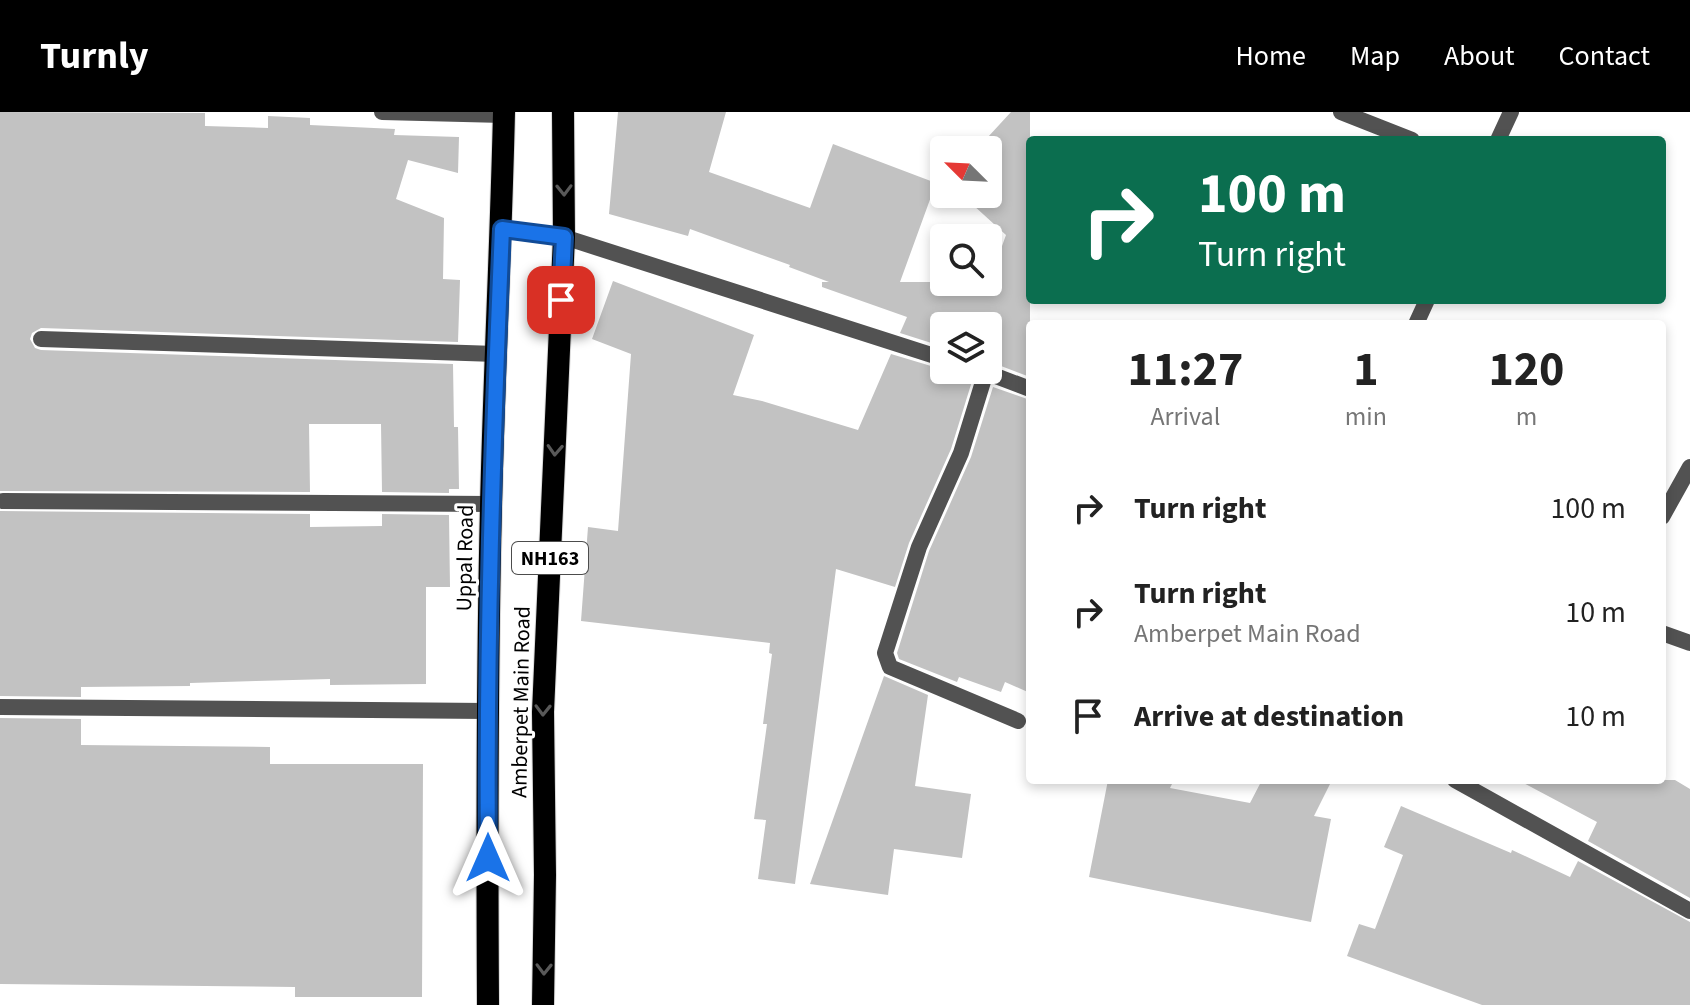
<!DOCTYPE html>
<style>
:root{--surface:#fff;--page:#f6f6f6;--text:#222;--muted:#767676;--accent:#000}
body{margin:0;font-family:"Source Sans 3",sans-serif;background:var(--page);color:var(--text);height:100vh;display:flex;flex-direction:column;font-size:30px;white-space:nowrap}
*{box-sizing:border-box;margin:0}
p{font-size:26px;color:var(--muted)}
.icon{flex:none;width:44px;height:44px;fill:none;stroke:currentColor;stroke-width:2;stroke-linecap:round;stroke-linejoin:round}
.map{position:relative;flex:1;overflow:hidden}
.drawer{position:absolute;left:1026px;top:208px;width:640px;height:464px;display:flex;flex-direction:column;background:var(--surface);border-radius:8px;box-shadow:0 4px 12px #0003}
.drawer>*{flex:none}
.banner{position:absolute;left:1026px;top:24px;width:640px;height:168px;border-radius:8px;box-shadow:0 4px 12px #0003;background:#0b6e4f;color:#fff;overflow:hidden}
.needle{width:52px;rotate:294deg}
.tools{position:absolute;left:930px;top:24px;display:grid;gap:16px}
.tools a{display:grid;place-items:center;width:72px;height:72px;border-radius:8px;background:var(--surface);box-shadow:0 4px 12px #0003;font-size:40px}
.pin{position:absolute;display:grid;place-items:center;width:68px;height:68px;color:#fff;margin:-34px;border-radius:16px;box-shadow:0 4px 12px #0006}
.me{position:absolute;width:88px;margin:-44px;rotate:0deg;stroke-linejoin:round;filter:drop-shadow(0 0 6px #0008)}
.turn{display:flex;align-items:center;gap:28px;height:168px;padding:0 40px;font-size:36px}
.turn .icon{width:104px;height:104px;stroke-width:2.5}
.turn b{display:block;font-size:56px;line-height:68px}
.eta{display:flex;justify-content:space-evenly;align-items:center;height:136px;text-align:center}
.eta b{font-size:48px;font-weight:700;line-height:56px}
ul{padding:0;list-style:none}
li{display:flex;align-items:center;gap:24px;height:104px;padding:0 40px}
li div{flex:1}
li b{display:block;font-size:30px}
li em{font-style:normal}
header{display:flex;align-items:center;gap:48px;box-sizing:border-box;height:112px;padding:0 40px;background:var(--accent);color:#fff}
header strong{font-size:38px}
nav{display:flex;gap:44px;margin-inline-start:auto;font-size:28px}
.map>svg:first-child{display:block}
.building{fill:#c2c2c2}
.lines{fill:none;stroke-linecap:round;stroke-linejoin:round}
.trunk-casing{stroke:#dbdbdb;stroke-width:24}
.service{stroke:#525252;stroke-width:16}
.minor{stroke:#525252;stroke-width:16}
.trunk{stroke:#000;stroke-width:22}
.oneway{stroke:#595959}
.route-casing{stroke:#114b97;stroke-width:20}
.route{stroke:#1a73e8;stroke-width:14}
.labels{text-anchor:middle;stroke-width:6;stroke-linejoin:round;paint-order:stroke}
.shield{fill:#fff;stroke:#4c4c4c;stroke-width:2}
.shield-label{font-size:20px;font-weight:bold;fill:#000}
.street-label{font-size:22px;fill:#000;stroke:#fff}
</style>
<header>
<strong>Turnly</strong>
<nav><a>Home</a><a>Map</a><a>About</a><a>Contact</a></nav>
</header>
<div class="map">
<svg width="1690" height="893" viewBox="0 0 1690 893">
<rect width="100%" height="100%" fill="#fff"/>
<g class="building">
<polygon points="0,0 205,1 205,14 268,16 268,4 310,6 310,13 395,17 394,23 459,25 458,61 408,48 396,87 444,106 443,167 460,168 458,230 41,216 32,221 30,227 35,236 41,238 453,252 454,315 458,315 459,377 449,377 449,381 382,380 381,312 309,312 310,380 0,379"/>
<polygon points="618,0 726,0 709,60 810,96 833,32 936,71 900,170 989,170 1006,123 961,82 988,82 988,38 976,38 1011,0 1030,0 1030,265 988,249 988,214 944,214 944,235 900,221 907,205 822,175 822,170 829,170 789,155 790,153 690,117 688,124 609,102"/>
<polygon points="613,169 754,223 733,283 762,289 858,318 891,242 941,257 969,258 973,266 951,337 909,431 895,475 836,457 795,772 758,767 766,708 754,707 767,612 763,612 772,542 769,541 770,531 581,509 588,415 618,419 631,242 592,227"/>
<polygon points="993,275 1030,288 1030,581 1005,570 1001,580 959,565 957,570 899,547 897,541 929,439 971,345"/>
<polygon points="0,399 310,402 310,415 382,414 382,402 449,403 450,475 426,475 426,572 330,573 330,567 256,569 190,571 190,574 81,575 81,585 0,584"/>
<polygon points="884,564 928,583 915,674 971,682 962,746 894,737 888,783 810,772"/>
<polygon points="0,606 81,607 81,633 270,635 270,652 423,652 422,885 295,885 295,875 0,872"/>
<polygon points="1108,668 1174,668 1170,676 1250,691 1262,668 1332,668 1314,704 1331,707 1311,810 1089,765"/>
<polygon points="1518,668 1675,668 1690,677 1690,786 1588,729 1597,710"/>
<polygon points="1401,694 1511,741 1512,738 1570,765 1578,749 1690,810 1690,893 1482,893 1347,844 1359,812 1375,817 1403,743 1384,735"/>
</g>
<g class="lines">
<g class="trunk-casing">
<g id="trunk">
<path d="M 488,893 C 487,727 487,561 491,395 C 494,263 501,132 504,0"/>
<polyline points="543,893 545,763 543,600 564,125 563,0"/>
</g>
</g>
<g class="service">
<polyline points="1662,405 1690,355"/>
<polyline points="1662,521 1690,531"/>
</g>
<g class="minor">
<polyline points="382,0 504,3"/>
<polyline points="1341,0 1412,28"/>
<polyline points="1498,28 1511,0"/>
<polyline points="502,117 564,125 944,247"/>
<polyline points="1416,212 1427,188"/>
<polyline points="41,227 496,242"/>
<polyline points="980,258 1030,277"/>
<polyline points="986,260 961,341 919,435 885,541 890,555 1018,609"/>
<polyline points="3,389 491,392"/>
<polyline points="0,595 487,599"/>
<polyline points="1455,668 1690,799"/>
</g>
<use href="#trunk" class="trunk"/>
</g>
<defs><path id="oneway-chevron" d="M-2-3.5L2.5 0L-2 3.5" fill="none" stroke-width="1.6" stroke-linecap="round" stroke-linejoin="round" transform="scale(2)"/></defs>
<g class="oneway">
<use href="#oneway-chevron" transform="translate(564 78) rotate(89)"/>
<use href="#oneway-chevron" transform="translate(555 338) rotate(93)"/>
<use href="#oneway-chevron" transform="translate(543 598) rotate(91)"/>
<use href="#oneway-chevron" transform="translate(544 857) rotate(91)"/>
</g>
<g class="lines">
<g class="route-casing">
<path id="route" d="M 488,746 C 486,536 493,327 502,117 L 564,125 L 561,188"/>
</g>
<use href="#route" class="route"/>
</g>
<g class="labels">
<rect class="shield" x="512" y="430" width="76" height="32" rx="6"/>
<g class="shield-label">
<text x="550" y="453">NH163</text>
</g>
<g class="street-label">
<text transform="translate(464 446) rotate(-89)" y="8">Uppal Road</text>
<text transform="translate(520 590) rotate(-89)" y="8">Amberpet Main Road</text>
</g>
</g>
</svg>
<div class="tools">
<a><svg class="needle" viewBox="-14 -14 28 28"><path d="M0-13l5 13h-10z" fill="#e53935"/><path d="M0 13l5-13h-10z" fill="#767676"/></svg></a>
<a><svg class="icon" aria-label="search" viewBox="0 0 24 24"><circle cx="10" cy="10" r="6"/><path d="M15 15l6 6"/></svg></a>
<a><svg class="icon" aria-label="layers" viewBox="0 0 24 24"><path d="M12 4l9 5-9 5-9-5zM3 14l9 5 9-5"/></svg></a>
</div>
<div class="pin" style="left:561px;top:188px;background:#d93025"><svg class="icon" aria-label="arrive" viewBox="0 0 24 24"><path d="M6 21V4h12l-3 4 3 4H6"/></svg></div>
<svg class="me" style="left:488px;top:746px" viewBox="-20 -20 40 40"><path d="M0-17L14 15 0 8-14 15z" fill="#1a73e8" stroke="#fff" stroke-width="4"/></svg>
<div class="banner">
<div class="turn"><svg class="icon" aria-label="right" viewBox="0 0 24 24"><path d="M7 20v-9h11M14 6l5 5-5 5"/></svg><div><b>100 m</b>Turn right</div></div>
</div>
<section class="drawer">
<div class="eta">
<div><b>11:27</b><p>Arrival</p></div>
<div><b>1</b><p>min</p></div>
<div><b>120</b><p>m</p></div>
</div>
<ul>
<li><svg class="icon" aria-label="right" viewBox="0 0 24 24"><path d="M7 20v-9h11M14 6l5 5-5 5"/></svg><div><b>Turn right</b></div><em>100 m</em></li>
<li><svg class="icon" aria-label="right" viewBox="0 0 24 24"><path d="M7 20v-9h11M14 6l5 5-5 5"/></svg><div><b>Turn right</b><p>Amberpet Main Road</p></div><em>10 m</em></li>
<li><svg class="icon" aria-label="arrive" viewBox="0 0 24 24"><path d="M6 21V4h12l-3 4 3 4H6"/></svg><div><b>Arrive at destination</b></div><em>10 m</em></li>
</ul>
</section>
</div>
